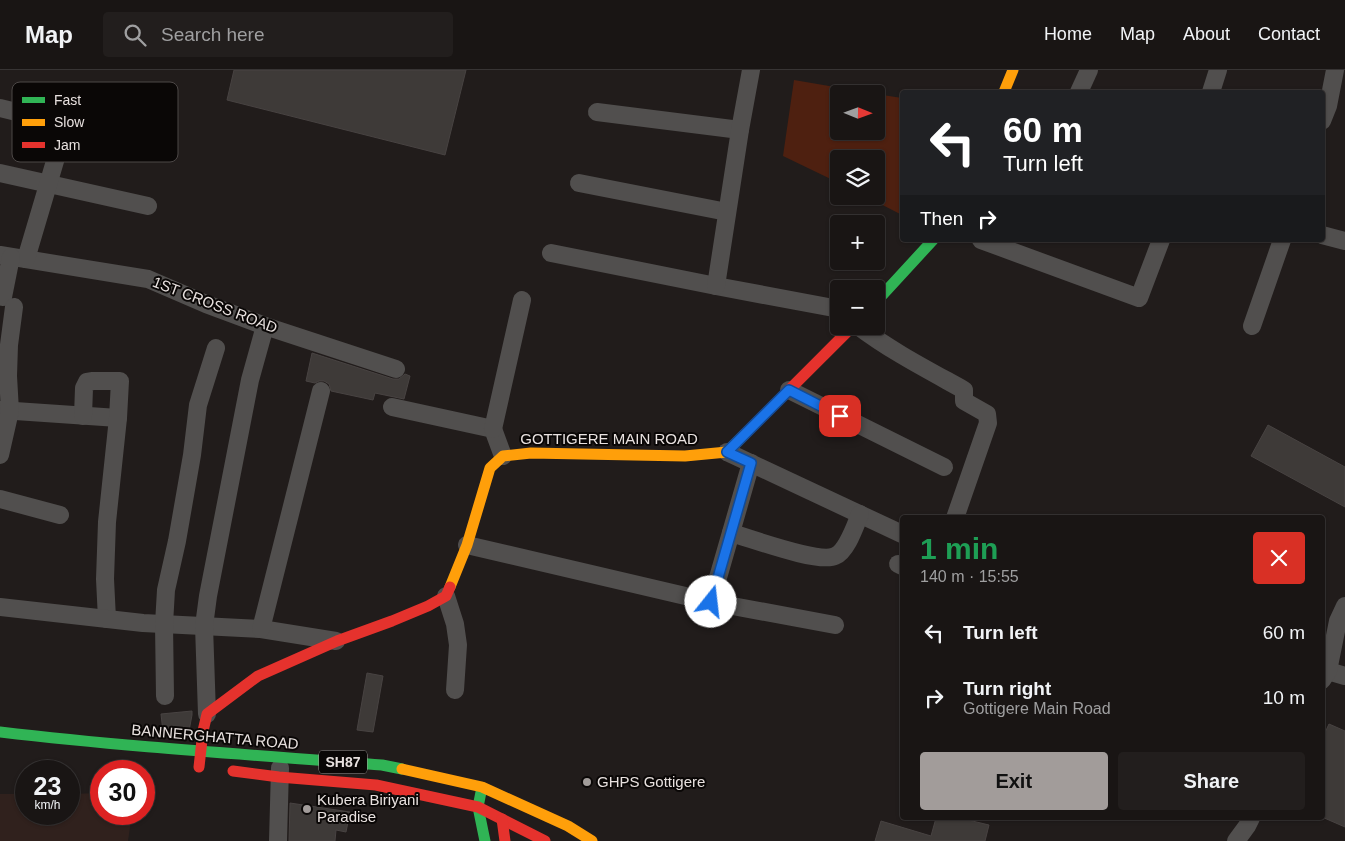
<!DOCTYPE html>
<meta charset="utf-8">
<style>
:root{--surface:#191514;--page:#221e1d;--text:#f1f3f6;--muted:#9f9fa0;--line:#373434;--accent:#a29c9a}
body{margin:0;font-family:Helvetica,sans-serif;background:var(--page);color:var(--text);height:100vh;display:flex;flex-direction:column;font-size:19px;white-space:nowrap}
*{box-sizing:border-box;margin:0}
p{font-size:16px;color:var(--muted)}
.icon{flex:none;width:28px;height:28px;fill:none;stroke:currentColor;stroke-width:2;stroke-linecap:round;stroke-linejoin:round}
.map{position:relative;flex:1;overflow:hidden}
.panel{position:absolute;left:900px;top:445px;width:425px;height:305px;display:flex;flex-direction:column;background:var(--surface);border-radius:5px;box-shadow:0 1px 4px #0004,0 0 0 1px var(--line)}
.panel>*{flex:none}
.hud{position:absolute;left:900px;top:20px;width:425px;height:152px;border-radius:5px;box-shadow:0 1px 4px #0004,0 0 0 1px var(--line);background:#202124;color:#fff;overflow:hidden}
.needle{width:32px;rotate:91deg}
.controls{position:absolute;left:830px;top:15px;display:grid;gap:10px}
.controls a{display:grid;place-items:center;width:55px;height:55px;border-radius:5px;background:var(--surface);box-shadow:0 1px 4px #0004,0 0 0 1px var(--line);font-size:25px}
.speed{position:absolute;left:15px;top:690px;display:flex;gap:10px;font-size:25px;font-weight:700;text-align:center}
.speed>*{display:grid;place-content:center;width:65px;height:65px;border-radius:50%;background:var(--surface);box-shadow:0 1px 4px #0004,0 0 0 1px var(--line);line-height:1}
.speed small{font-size:12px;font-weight:400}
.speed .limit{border:8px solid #d22;background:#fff;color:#111}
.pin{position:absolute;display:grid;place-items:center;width:42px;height:42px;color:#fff;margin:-21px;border-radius:10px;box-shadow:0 2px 8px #0006}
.me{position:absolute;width:55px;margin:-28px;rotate:16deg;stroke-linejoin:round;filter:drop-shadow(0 0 4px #0008)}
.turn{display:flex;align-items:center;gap:18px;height:105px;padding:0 20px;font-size:22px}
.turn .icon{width:65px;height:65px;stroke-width:2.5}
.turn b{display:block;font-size:35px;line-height:42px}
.then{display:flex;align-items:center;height:48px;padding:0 20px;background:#0003;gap:10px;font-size:19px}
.round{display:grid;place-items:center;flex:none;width:52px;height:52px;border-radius:5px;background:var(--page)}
.summary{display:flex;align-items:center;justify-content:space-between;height:85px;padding:0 20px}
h1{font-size:30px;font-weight:600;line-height:38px;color:#1e9e55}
.primary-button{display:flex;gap:10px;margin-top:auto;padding:10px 20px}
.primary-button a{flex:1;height:58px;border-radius:5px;background:var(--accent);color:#111;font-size:20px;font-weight:600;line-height:58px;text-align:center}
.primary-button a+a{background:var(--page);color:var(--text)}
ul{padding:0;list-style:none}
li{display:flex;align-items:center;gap:15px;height:65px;padding:0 20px}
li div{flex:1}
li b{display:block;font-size:19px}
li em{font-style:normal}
header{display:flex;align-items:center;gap:30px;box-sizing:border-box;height:70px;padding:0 25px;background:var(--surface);border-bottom:1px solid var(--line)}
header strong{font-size:24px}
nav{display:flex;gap:28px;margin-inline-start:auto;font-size:18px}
.search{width:350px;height:45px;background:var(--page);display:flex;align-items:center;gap:12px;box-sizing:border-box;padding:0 18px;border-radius:5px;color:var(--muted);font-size:19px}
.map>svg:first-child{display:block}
.built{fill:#30211d}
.green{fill:#4e2010}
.building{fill:#3e3a38;stroke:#484342}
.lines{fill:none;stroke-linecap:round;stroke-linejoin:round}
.street{stroke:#514f4e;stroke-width:18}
.fast{stroke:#30b455;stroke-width:11}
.slow{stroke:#ff9f0a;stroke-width:11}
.jam{stroke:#e5322d;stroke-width:11}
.route-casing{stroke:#114b97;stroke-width:12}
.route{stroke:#1a73e8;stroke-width:9}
.poi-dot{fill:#a29c9a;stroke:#0a0706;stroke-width:2}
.labels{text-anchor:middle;stroke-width:4;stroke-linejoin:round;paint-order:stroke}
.shield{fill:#0a0706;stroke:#a5a09e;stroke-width:1}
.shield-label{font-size:14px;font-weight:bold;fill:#e8e1df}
.street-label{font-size:15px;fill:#e8e1df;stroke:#0a0706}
.poi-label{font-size:15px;fill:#e8e1df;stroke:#0a0706;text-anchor:start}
.key{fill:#0a0706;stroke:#4d4847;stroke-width:1}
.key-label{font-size:14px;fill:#e8e1df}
</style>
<header>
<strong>Map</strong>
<div class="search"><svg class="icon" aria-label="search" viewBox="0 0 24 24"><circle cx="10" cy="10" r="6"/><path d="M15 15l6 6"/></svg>Search here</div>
<nav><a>Home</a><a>Map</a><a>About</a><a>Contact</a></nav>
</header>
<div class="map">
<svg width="1345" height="771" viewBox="0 0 1345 771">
<rect width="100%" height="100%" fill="#211c1b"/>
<polygon class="built" points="101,723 101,744 132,744 128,771 0,771 0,724 26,724 26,744 69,744 69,724"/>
<polygon class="green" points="794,10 876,24 839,24 839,61 876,61 876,24 902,28 902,145 865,126 876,126 876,89 839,89 839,113 783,86"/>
<g class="building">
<polygon points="234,0 466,0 445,85 227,30"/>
<polygon points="312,283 393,309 399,309 405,304 410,306 404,329 375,323 373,330 331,321 329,314 324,311 319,311 315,313 306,311"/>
<polygon points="1268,355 1345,397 1345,437 1251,386"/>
<polygon points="367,603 383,606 373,662 357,660"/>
<polygon points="192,641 192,645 189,661 163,662 161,644"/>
<polygon points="1329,654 1345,661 1345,757 1322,747 1322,669"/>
<polygon points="290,733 350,742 346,762 336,760 335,771 289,771"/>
<polygon points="936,748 960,748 989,755 985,771 875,771 881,751 931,766"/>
</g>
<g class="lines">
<g class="street">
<polyline points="1079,22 1089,0"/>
<polyline points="1211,22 1218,0"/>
<polyline points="0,38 66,54 161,71"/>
<polyline points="597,42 740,60"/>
<polyline points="1322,51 1328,36 1335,0"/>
<polyline points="0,103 148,136"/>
<polyline points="579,113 727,142"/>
<polyline points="1322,165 1345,171"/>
<polyline points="981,170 1139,228 1161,170"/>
<polyline points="551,183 716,216 839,239"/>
<polyline points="0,185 148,209 206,234 265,256 396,299"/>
<polyline points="26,189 66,54"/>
<polyline points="716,216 740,60 751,0"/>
<polyline points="3,227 11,187"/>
<path d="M 858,256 C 891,281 928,300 964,320 L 964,331 L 987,344 L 988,353 L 955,448"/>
<polyline points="1252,256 1282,170"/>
<polyline points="789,320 944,397"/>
<polyline points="392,337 493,359 503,386"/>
<polyline points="0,340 118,348"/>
<polyline points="83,346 84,318 87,312 93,311 120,311 118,348 107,452 105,509 107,549"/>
<polyline points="493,359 522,230"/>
<polyline points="727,382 902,464"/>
<polyline points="0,385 10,341 8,306 9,275 14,237"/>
<polyline points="0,429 60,445"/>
<path d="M 731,463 C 750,468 819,494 835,486 C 847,481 855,456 860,444"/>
<polyline points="467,475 711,532 835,555"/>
<polyline points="898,494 902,496"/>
<polyline points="446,526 455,554 458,575 455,620"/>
<polyline points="711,532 751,393"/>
<polyline points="0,537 143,553 261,559 336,571"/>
<polyline points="261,559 321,321"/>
<polyline points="1328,601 1345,606"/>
<polyline points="1322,610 1328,601 1338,551 1345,536"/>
<polyline points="165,626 164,554 166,520 177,471 192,385 198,335 216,278"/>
<polyline points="207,644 204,556 208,526 250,310 265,256"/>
<polyline points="278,771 280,698"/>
<polyline points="1236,771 1247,756 1251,748"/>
</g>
<g class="fast">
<polyline points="876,232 933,170"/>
<path d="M 0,662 C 127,677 255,685 382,695 L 402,699"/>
<polyline points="481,722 478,737 485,771"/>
</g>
<g class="slow">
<polyline points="1004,22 1013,0"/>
<polyline points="450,517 467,475 490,398 503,386 531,383 685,386 727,382 745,364"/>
<polyline points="402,699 482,717 568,756 592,771"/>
</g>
<g class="jam">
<polyline points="745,364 853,256"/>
<polyline points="199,697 203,661 207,644 258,606 337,571 392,551 428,536 446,526 450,517"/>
<polyline points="233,701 279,707 376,715 478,737 545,771"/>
<polyline points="502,749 505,771"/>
</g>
</g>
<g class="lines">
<g class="route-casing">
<polyline id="route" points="711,532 751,393 727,382 789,320 840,346"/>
</g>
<use href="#route" class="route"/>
</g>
<g class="poi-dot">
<circle cx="587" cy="712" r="5"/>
<circle cx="307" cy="739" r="5"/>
</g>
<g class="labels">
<rect class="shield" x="319" y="680.5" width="48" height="23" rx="4"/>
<g class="shield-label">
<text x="343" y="697">SH87</text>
</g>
<g class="street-label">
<text transform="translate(215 235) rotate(21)" y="5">1ST CROSS ROAD</text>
<text x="609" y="374">GOTTIGERE MAIN ROAD</text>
<text transform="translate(215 667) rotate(5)" y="5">BANNERGHATTA ROAD</text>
</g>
<g class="poi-label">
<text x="597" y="717">GHPS Gottigere</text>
<text x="317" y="735">Kubera Biriyani<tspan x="317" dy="17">Paradise</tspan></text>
</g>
</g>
<rect x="12" y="12" width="166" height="80" rx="8" class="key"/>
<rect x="22" y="27" width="23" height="6" fill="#30b455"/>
<rect x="22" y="49" width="23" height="7" fill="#ff9f0a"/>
<rect x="22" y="72" width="23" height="6" fill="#e5322d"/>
<g class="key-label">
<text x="54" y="35">Fast</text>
<text x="54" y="57">Slow</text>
<text x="54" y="80">Jam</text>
</g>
</svg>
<div class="controls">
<a><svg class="needle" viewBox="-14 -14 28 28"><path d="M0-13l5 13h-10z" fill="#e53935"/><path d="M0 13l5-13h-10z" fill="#9f9fa0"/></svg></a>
<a><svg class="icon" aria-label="layers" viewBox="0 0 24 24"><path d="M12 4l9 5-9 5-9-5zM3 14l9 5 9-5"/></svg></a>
<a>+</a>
<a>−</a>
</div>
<div class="speed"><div>23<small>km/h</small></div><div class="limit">30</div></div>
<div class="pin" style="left:840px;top:346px;background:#d93025"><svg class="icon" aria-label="arrive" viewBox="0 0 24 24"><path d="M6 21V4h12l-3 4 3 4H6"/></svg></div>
<svg class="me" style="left:711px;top:532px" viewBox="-20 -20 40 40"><circle r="19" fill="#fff"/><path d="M0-13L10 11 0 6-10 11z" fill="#1a73e8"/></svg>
<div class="hud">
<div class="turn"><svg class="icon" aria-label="left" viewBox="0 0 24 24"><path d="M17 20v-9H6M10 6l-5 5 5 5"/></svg><div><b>60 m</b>Turn left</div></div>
<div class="then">Then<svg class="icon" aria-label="right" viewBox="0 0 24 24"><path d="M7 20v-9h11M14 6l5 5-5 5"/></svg></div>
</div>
<section class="panel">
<div class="summary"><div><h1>1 min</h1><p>140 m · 15:55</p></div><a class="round" style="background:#d93025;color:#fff"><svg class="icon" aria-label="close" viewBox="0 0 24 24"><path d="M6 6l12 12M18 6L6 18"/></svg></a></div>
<ul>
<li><svg class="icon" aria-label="left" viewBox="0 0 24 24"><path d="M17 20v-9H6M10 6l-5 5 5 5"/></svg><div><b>Turn left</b></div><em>60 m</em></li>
<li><svg class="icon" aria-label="right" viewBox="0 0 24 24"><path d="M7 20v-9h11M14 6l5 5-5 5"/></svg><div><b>Turn right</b><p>Gottigere Main Road</p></div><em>10 m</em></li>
</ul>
<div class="primary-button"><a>Exit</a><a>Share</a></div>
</section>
</div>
